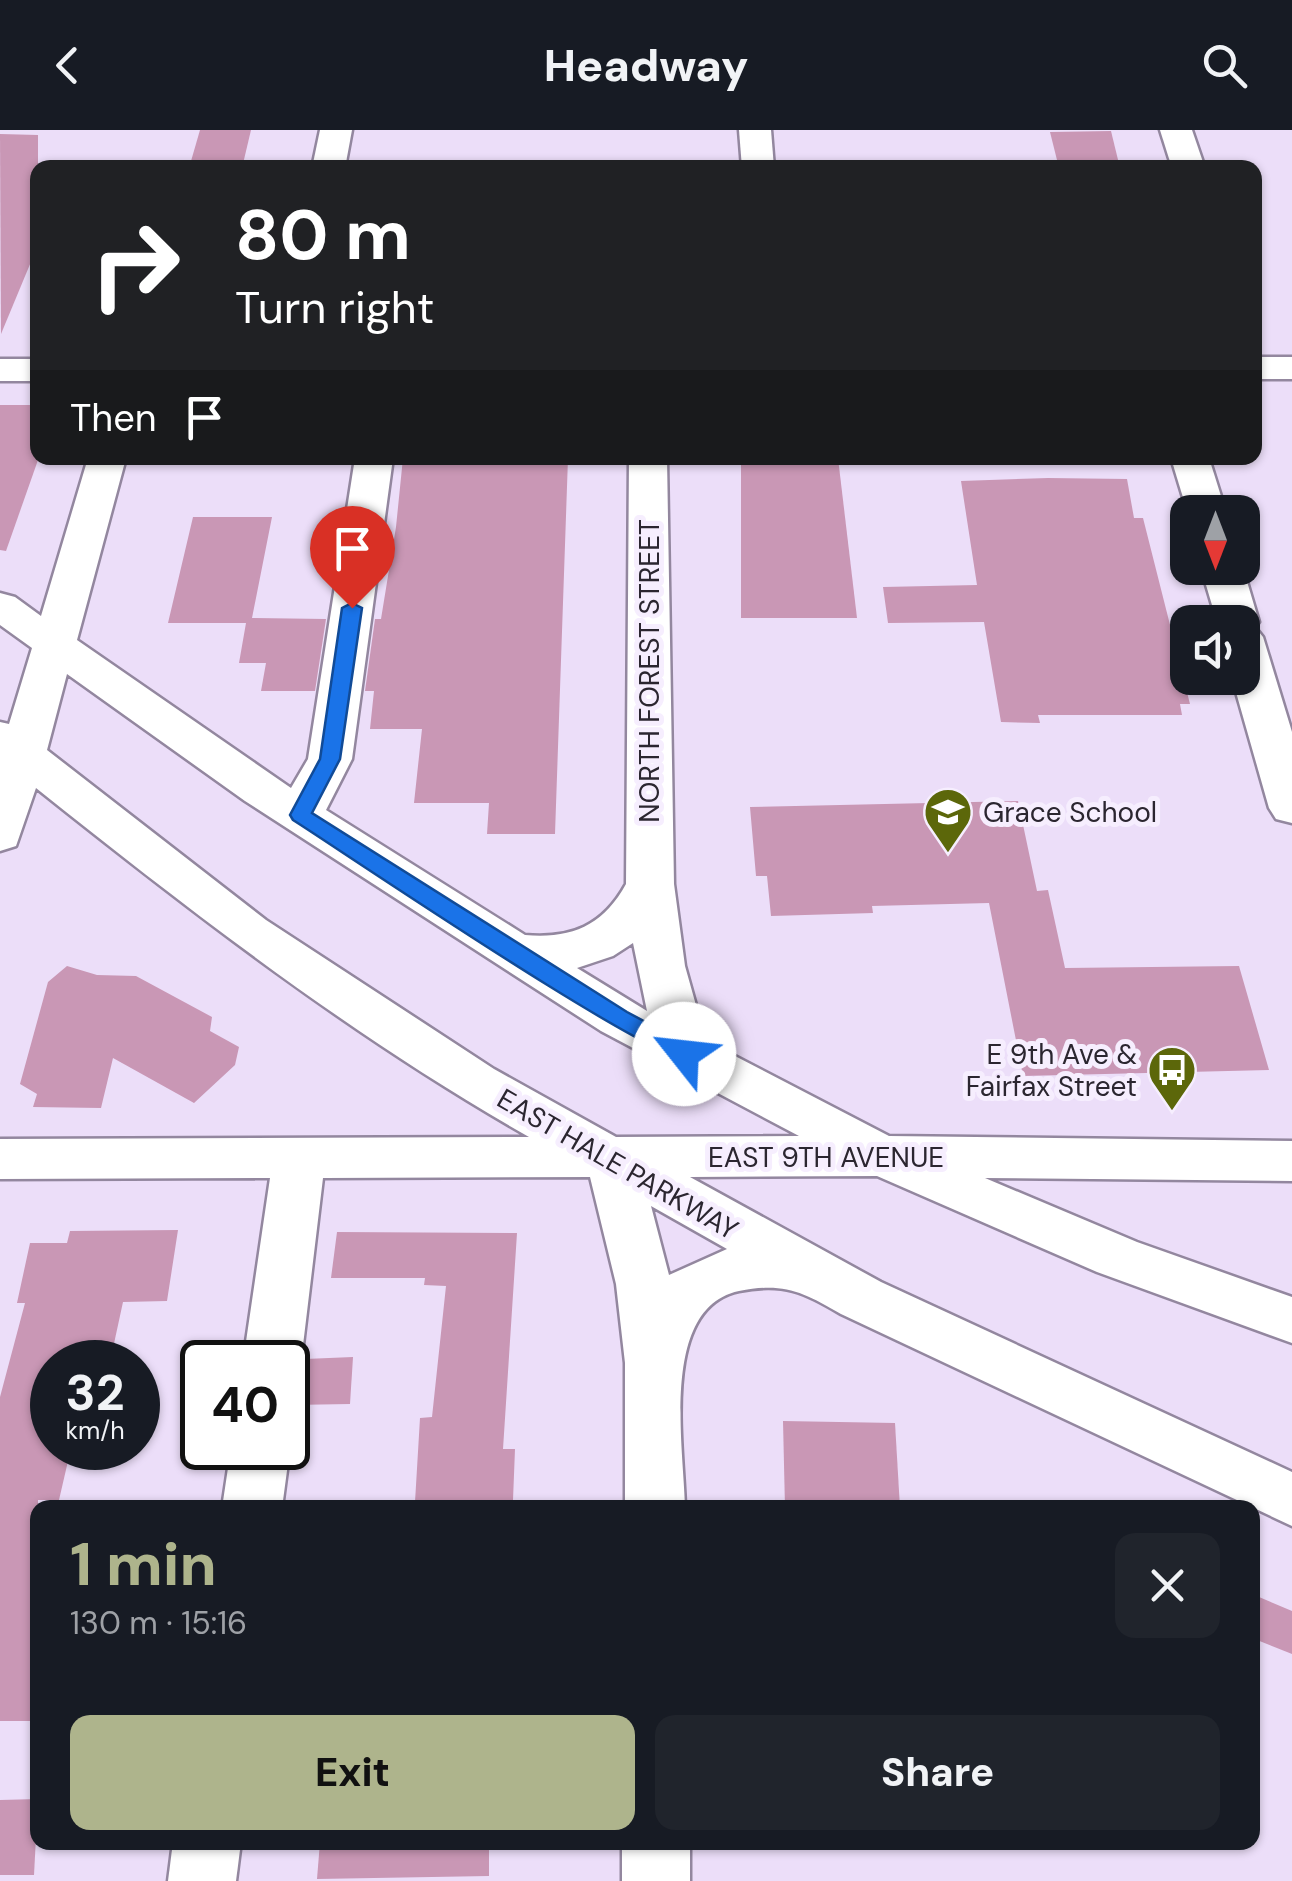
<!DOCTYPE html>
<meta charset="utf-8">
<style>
:root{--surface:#171b24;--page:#20242c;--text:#f1f3f6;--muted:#9ea1a6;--accent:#aeb48c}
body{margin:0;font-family:"DM Sans",sans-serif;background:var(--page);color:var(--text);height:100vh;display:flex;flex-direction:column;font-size:38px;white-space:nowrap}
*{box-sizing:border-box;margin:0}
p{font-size:32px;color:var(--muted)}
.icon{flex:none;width:55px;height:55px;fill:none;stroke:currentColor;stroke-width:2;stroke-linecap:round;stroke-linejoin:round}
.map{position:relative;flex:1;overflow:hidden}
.side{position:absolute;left:30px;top:1370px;width:1230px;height:350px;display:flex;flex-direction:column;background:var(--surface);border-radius:20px;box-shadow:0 2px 8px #0004}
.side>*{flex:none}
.top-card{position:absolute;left:30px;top:30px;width:1232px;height:305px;border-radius:20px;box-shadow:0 2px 8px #0004;background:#202124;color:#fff;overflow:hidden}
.needle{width:65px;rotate:180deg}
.buttons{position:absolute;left:1170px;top:365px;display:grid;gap:20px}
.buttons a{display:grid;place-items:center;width:90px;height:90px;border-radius:20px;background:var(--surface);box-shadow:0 2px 8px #0004;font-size:50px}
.speed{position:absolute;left:30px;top:1210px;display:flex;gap:20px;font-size:50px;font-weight:700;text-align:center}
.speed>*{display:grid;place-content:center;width:130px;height:130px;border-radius:50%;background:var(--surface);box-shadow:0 2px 8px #0004;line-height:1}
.speed small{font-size:25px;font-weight:400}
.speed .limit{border:5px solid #111;border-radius:15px;background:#fff;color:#111}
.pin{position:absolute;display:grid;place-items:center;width:85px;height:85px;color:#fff;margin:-102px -42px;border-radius:50% 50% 50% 0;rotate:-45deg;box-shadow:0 0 10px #0007}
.pin .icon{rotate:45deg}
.me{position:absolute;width:110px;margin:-55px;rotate:299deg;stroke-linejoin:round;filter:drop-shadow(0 0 8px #0008)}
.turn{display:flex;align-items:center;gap:35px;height:210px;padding:0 40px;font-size:45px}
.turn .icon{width:130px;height:130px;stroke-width:2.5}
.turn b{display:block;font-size:70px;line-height:85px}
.then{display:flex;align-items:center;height:95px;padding:0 40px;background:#0003;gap:20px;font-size:38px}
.round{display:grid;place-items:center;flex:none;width:105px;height:105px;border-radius:20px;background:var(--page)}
.headline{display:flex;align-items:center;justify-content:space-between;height:170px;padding:0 40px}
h1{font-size:60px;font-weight:800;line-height:75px;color:var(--accent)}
.action{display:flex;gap:20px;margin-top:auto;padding:20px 40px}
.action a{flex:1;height:115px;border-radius:20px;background:var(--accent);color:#111;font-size:40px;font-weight:800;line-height:115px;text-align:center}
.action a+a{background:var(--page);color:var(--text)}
header{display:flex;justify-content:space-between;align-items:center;height:130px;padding:0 40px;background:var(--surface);font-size:45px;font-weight:800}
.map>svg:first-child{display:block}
.building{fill:#c997b5}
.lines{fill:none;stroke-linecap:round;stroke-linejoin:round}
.minor-casing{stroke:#93879f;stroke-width:5}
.minor{fill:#fff;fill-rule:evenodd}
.route{fill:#1a73e8;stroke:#114b97;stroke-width:2.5}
.labels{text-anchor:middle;stroke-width:10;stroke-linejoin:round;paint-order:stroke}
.street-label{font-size:28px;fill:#2b2630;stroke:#f6eefe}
.poi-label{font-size:28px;fill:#2b2630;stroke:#f6eefe;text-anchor:start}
</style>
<header><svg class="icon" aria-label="back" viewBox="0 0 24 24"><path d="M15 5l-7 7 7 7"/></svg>Headway<svg class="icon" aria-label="search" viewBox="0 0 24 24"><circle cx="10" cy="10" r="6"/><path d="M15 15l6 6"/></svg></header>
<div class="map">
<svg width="1292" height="1751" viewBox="0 0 1292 1751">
<rect width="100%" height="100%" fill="#ecdef9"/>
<g class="building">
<polygon points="200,0 251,0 242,38 189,38"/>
<polygon points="1111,1 1120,38 1059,38 1050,2"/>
<polygon points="0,4 38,5 38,115 1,204"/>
<polygon points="0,275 38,275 38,330 6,421 0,420"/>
<polygon points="403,328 568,328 555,704 487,704 489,673 414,673 422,599 370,599 374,561 365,561 375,489 381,489 396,397"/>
<polygon points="741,328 838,328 857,488 741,488"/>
<polygon points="1048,348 1127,349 1134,388 1143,388 1190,574 1180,574 1182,585 1038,585 1040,593 1001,592 984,492 888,493 883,457 977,455 961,351"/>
<polygon points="193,387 272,387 252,488 326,489 315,561 261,561 266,533 239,533 246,493 168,493"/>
<polygon points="1018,671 1037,761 1048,760 1065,838 1239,836 1269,940 1023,946 989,773 872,776 873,783 771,786 767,746 756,746 750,677"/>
<polygon points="67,836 97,845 136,846 212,887 210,901 239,917 235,935 194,973 113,928 101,978 33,977 37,964 20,954 48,852"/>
<polygon points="178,1100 167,1171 123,1172 110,1232 52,1232 52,1318 71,1318 59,1370 38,1370 38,1591 0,1591 0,1267 25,1173 17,1173 30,1113 67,1113 70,1101"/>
<polygon points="337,1102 517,1103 503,1319 515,1319 513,1370 415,1372 420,1288 432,1287 446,1156 424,1155 425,1148 331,1148"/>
<polygon points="353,1227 350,1274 292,1275 294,1248 305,1229"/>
<polygon points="783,1291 895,1293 900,1378 785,1378"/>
<polygon points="1252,1464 1292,1481 1292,1524 1252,1508"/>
<polygon points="38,1669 34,1745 0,1745 0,1670"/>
<polygon points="320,1712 489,1712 489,1746 317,1749"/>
</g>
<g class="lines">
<g class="minor-casing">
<g id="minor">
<polygon points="320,0 352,0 345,38 312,38"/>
<polygon points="739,0 771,0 774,38 742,38"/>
<polygon points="1160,0 1192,0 1205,38 1172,38"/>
<rect x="1255" y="227" width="37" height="22"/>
<rect x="0" y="229" width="38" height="22"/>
<path d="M 88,328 L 126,328 L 77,510 L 291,658 L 308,629 L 355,328 L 393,328 L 352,629 L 326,680 L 525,805 C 571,809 603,796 626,754 L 629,328 L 667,328 L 674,754 L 685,836 L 706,911 L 889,1006 L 1292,1011 L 1292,1051 L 985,1048 L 1137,1112 L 1292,1167 L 1292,1213 L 1097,1142 L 877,1046 L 690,1047 L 881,1152 L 1292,1342 L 1292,1396 L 841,1184 C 803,1162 784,1152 739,1161 C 659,1178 684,1317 685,1378 L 625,1378 L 625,1233 L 616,1154 L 590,1047 L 323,1048 L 301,1232 L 288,1250 L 288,1232 L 243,1232 L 270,1048 L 0,1049 L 0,1009 L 529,1007 C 353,907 194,784 36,658 L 16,716 L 0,721 L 0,592 L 9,594 L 32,518 L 0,495 L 0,463 L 15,467 L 41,486 ZM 67,544 L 245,671 L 601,901 L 799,1006 L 616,1007 L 494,939 L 266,790 L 47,620 ZM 633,813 L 647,881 L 577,838 L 613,826 ZM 651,1076 L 727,1119 L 669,1145 Z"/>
<polygon points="1171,328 1209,328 1226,382 1188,384"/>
<polygon points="1201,438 1243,438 1259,492 1255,497 1263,507 1292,602 1292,693 1276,689 1269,678 1232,548 1242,548 1242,492 1217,492"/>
<polygon points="288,1314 290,1318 282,1378 222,1378 231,1318 288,1318"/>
<polygon points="173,1712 241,1712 236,1751 168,1751"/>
<rect x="622" y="1712" width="68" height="39"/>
</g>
</g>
<use href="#minor" class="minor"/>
</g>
<path class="route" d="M 352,473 L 362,478 L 340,629 L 312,683 L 627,882 L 692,917 L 692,930 C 662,939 342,721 293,690 L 290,685 L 320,629 L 342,478 Z"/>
<defs>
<g id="school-pin" transform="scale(2.5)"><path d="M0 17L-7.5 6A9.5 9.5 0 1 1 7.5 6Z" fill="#5c670a" stroke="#f6eefe"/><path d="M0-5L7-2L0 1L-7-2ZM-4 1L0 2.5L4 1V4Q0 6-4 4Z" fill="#fff"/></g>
<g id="bus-pin" transform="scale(2.5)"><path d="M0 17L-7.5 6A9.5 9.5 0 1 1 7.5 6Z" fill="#5c670a" stroke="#f6eefe"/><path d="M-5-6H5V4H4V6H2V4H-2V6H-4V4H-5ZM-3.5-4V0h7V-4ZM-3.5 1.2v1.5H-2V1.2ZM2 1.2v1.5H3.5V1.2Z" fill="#fff"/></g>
</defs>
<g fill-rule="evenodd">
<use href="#school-pin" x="948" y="682"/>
<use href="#bus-pin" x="1172" y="940"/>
</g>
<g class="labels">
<g class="street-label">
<text transform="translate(649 541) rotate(-90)" y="10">NORTH FOREST STREET</text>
<text x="826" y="1037">EAST 9TH AVENUE</text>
<text transform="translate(618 1034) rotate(30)" y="10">EAST HALE PARKWAY</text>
</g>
<g class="poi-label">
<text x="983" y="692">Grace School</text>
<text x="1137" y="934" text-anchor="end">E 9th Ave &amp;<tspan x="1137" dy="32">Fairfax Street</tspan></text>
</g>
</g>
</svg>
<div class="buttons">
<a><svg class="needle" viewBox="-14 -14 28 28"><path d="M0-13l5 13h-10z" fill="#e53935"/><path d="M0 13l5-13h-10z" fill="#9ea1a6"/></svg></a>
<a><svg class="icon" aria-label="sound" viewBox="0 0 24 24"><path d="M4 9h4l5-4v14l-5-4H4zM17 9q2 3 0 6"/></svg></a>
</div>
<div class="speed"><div>32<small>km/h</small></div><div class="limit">40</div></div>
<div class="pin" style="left:352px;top:478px;background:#d93025"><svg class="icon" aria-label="arrive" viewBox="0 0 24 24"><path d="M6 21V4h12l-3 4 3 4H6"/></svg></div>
<svg class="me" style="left:684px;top:924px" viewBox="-20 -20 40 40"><circle r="19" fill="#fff"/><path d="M0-13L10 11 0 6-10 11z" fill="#1a73e8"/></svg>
<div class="top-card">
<div class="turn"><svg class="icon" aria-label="right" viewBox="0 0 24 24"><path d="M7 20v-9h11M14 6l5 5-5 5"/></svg><div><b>80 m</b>Turn right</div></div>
<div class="then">Then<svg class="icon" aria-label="arrive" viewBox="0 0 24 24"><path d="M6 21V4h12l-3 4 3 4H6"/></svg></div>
</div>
<section class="side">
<div class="headline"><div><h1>1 min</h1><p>130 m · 15:16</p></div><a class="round"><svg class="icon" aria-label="close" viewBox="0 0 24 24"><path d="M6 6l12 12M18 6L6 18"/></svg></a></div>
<div class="action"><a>Exit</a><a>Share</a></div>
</section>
</div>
